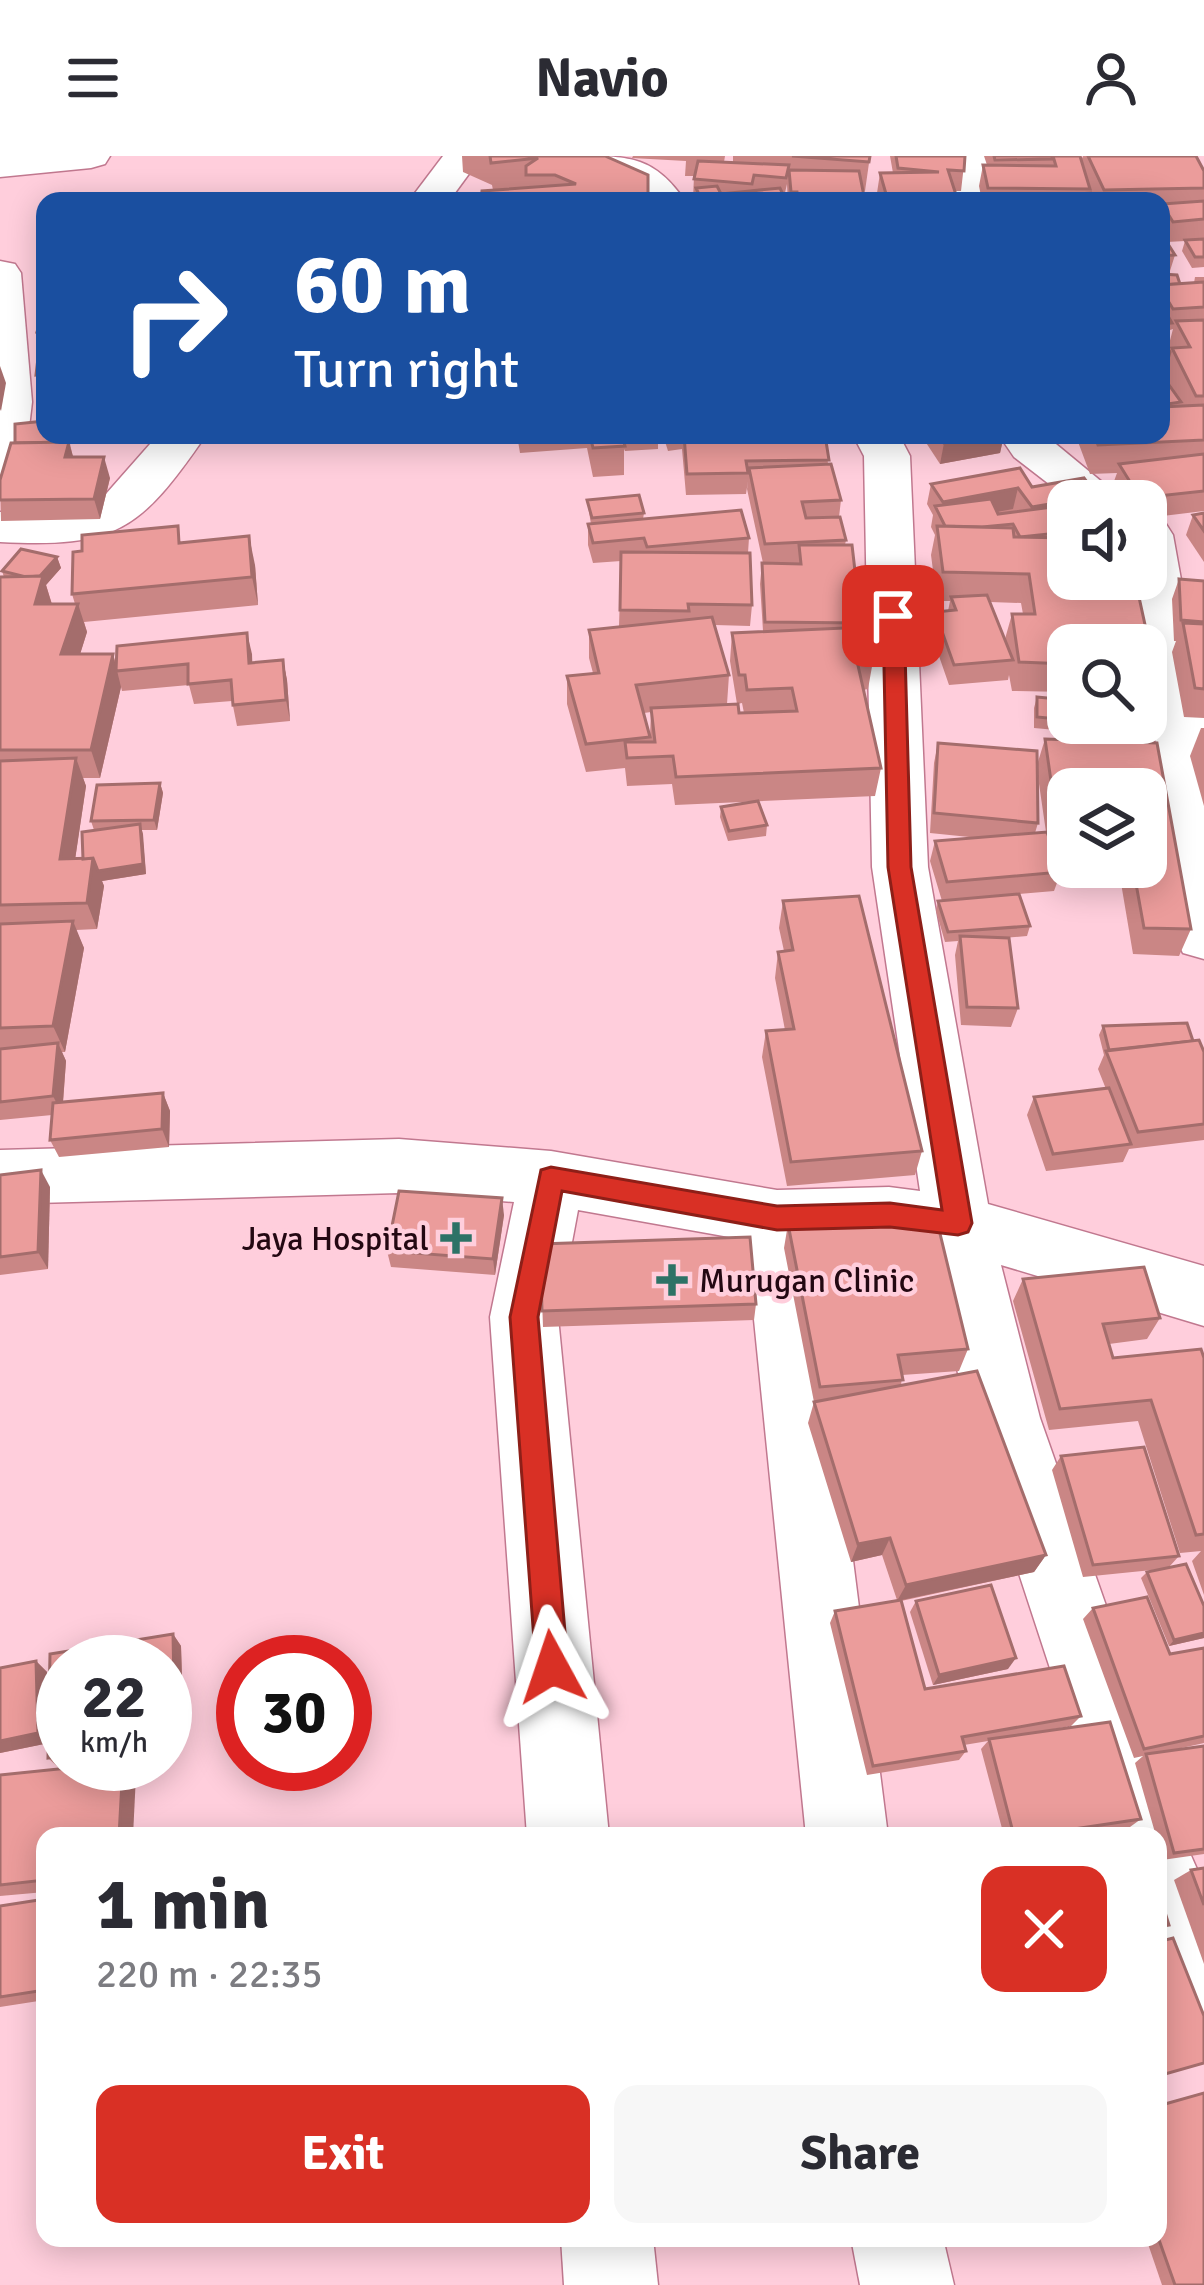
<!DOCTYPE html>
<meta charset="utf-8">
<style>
:root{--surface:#fff;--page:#f7f7f7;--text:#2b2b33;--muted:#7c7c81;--accent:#d93025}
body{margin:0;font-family:Signika,sans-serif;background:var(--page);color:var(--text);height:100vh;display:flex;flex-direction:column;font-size:45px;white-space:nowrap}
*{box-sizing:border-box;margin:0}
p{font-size:39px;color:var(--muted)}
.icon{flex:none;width:66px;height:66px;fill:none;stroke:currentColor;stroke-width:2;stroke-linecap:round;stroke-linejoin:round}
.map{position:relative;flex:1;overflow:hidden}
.side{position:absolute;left:36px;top:1671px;width:1131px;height:420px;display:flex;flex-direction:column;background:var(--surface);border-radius:24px;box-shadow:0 6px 30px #0003}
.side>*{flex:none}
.top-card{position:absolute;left:36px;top:36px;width:1134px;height:252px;border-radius:24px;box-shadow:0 6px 30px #0003;background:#1a4fa0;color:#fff;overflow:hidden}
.controls{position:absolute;left:1047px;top:324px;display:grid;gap:24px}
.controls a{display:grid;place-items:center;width:120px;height:120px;border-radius:24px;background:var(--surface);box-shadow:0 6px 30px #0003;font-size:60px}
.speed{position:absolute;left:36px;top:1479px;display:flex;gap:24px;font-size:60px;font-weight:700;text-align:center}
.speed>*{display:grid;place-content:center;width:156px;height:156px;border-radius:50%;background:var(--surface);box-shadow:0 6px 30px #0003;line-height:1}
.speed small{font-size:30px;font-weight:400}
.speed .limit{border:18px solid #d22;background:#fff;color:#111}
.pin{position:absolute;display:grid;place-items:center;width:102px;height:102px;color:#fff;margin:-51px;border-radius:24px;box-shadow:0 6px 18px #0006}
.me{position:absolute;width:132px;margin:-66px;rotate:355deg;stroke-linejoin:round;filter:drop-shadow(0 0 9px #0008)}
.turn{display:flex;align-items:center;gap:42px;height:252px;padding:0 60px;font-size:54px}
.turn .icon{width:156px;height:156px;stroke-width:2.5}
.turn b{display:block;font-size:84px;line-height:102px}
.round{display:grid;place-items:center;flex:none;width:126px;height:126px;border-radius:24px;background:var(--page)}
.headline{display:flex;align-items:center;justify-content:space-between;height:204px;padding:0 60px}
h1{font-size:72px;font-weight:700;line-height:90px}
.cta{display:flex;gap:24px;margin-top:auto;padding:24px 60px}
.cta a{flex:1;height:138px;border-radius:24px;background:var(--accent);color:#fff;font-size:48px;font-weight:700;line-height:138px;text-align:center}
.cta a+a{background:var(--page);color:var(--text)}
header{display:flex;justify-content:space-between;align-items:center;height:156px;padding:0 60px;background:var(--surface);font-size:54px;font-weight:700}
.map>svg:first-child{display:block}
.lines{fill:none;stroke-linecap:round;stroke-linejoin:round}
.minor-casing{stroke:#c1788f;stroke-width:3}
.minor{fill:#fff;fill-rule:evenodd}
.wall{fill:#ca8685;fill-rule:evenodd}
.shaded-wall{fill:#a46d6c}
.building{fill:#eb9c9b;stroke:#a46d6c;stroke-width:3}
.route{fill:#d93025;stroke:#8d1f18;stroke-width:3}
.poi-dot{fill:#2d7266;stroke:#ffcedc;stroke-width:4.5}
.labels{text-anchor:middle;stroke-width:9;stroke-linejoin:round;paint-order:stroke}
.poi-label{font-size:33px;fill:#230812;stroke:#ffcedc;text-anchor:end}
</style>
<header><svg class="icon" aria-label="menu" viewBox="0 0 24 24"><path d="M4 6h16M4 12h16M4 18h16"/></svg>Navio<svg class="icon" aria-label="person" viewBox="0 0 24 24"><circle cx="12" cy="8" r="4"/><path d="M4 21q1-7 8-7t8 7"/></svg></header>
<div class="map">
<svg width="1204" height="2129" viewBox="0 0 1204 2129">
<rect width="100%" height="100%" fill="#ffcedc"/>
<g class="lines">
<g class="minor-casing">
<g id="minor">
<polygon points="0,0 110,0 105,8 91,12 0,21"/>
<polygon points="443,0 482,0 449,45 409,45"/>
<path d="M 581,0 C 630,0 655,1 685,45 L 644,45 C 626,24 597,21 581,0 Z"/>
<polygon points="957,0 995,0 995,45 955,45"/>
<polygon points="0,105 15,108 21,117 32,246 23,322 17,332 0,336"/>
<path d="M 158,279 L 206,279 C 140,375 116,392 0,386 L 0,356 L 76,358 L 106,338 Z"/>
<polygon points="853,279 899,279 910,300 928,711 988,1048 1204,1110 1204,1170 1001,1109 1040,1262 1187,1680 1185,1686 1204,1729 1204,1891 1173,1879 1158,1839 1158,1680 1105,1680 968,1262 930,1092 889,1087 813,1089 888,1680 806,1680 746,1084 578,1054 558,1161 609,1680 527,1680 490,1161 514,1046 399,1037 0,1048 0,994 399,983 551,995 777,1034 889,1031 920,1035 872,711 864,300"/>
<polygon points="999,279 1045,279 1125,345 1071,345 1014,301"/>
<polygon points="1149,364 1166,368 1173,379 1204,552 1204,803 1183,797 1175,781 1146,489 1132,423 1146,423"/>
<polygon points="561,2082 653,2082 658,2129 564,2129"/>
<polygon points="851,2082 943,2082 954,2129 860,2129"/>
</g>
</g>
<use href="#minor" class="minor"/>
</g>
<g class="wall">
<polygon points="462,0 605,0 648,45 493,34 492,29 463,16"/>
<polygon points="633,0 725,0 724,6 733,7 733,0 870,0 865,35 863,34 865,45 788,45 787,28 784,41 695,45 693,43 694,20 685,20 686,5 632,2"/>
<polygon points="890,0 965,0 961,35 954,35 958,45 879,45 877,37 880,17 893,17"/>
<polygon points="984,0 1080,0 1081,5 1083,0 1196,0 1204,15 1204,111 1192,112 1182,95 1185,85 1167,86 1161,76 1161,45 982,45 979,30 983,9 987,9"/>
<path d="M 1161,77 L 1175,99 L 1169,118 L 1180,128 L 1194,127 L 1195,121 L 1204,121 L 1204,355 L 1146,362 L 1146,345 L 1123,345 L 1113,328 L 1117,317 L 1090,318 L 1077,283 L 1078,279 L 1161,279 L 1161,222 L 1163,222 L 1164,218 L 1161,218 ZM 1173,173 L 1168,192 L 1165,188 L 1170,174 Z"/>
<polygon points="45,166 45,229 40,230 36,219 40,186 37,176"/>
<polygon points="45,243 45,279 68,279 73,301 110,322 100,363 1,365 0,324 44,265 42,257"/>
<polygon points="517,279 658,279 658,293 625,295 624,293 624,319 593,321 587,292 520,297"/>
<path d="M 663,279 L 825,279 L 828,308 L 841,344 L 839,361 L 846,384 L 845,389 L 861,467 L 861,471 L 873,505 L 868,533 L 863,534 L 881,612 L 875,640 L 675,649 L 672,628 L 627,630 L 625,612 L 586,616 L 567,548 L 567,520 L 593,517 L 589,502 L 589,474 L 619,470 L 621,405 L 593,407 L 588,389 L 588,368 L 591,368 L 587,344 L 644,357 L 643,363 L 749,382 L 748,397 L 752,449 L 750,470 L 715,469 L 729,519 L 727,548 L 739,557 L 744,557 L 742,547 L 737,548 L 730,505 L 732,477 L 763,475 L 760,428 L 762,407 L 763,407 L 747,333 L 748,325 L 746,338 L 686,339 L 682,293 L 668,295 ZM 651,556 L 650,580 L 644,557 Z"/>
<polygon points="921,279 1004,279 1000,297 940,308"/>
<path d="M 931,328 L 1032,331 L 1097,340 L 1095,345 L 1068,345 L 1068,423 L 1146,489 L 1068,489 L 1068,536 L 1012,535 L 1009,519 L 1008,524 L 949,529 L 931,477 L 935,456 L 948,455 L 950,445 L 937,445 L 931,399 L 935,379 L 931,371 L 933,359 L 927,348 ZM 990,446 L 1021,447 L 1023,458 L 1012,458 L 1005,483 Z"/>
<polygon points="1204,357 1204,406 1186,379 1193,359"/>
<polygon points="183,387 255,409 258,449 84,466 87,476 80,498 113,498 116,508 252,498 252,507 283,504 287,524 290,565 237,570 232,545 194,548 189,529 122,535 121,531 100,622 83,622 86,630 75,703 83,703 94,674 91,665 160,627 163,637 157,674 142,674 146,718 102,725 104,730 97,773 76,774 84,792 65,896 62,896 66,905 63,947 163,937 170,955 169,991 59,1001 50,984 52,959 0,964 0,421 4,421 2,415 57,401 61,412 46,429 52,448 75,448 72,438"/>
<polygon points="1179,423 1204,425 1204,562 1184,561 1172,496 1176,485 1174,485 1172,443"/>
<polygon points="1146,527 1158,528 1147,556 1148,571 1144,582 1034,572 1034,552 1037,541 1068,544 1068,567 1146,567"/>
<polygon points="1201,572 1204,572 1204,650 1190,600"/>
<path d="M 1045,583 L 1157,587 L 1191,773 L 1179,800 L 1133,798 L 1121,727 L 1065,725 L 1061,695 L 1053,695 L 1061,716 L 1054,735 L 1019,738 L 1030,770 L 1027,780 L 1003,782 L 1009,782 L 1018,852 L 1011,871 L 961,869 L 955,799 L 958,785 L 945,786 L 936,755 L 938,745 L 942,745 L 930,705 L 935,685 L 979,682 L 930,677 L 934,607 L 938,587 L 1037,595 L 1037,609 ZM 1037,614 L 1046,676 L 1035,677 L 1038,667 ZM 1068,633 L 1146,633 L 1146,711 L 1068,711 Z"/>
<polygon points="721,651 767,669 766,680 728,685 720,661"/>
<polygon points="783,745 922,995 915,1019 787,1030 762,901 766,875 785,874 775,822 778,796 784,795 779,772"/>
<polygon points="1103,870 1193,885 1204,896 1204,984 1129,993 1123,1006 1046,1015 1027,959 1034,941 1106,933 1098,913 1104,899 1099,879"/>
<polygon points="0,1019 50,1031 48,1113 0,1119"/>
<polygon points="504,1059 495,1119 391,1111 387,1095"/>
<polygon points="788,1068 968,1193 959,1215 902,1219 901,1230 1046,1399 1034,1416 901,1445 925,1533 1081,1560 1071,1570 1031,1577 1141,1663 1130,1671 1071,1680 1004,1680 981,1593 988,1585 964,1589 966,1595 959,1604 867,1619 830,1467 835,1455 897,1444 882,1399 851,1406 808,1267 814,1246 784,1092"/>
<polygon points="540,1088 756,1148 754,1164 543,1171"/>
<polygon points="1023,1123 1160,1162 1147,1183 1109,1188 1113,1202 1204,1202 1204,1439 1192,1405 1201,1395 1180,1397 1138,1265 1049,1274 1013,1145"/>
<polygon points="1061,1300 1179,1400 1169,1411 1204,1482 1169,1490 1141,1422 1147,1416 1162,1413 1083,1421 1052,1314"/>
<polygon points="916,1445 1008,1513 933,1529 910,1456"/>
<polygon points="1093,1452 1170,1498 1204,1492 1204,1587 1168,1595 1204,1590 1204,1698 1162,1704 1158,1689 1158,1680 1156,1680 1135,1607 1143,1600 1134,1602 1083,1463"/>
<polygon points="173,1478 181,1490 184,1591 165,1594 165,1506 63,1506 63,1608 81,1608 59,1612 48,1602 49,1587 0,1597 0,1512 36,1505 47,1516 49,1577 50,1498"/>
<polygon points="0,1619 136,1619 45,1680 45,1736 0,1740"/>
<polygon points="1204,1712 1204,1808 1174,1724 1191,1714"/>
<polygon points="45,1743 45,1844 0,1851 0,1750"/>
<polygon points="1146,2082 1158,2082 1204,2129 1162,2129"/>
</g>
<g class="shaded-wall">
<polygon points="0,210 6,227 1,255 0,253"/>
<polygon points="65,279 68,279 69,287 75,307 65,301"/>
<polygon points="990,279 1004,279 1000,297 940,308 944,287"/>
<polygon points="104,301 110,322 100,363 94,343"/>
<polygon points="1018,332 1013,353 943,366 940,359 943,346"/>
<polygon points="1097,340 1095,345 1068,345 1068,364 1026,372 1032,351"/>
<polygon points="249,380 255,409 258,449 252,421"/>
<polygon points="57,401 61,412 46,429 52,449 35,448 38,423"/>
<polygon points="78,448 87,476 71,527 61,498"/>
<polygon points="247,477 252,498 253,528 249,507"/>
<polygon points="113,498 121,531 100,622 91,594"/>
<polygon points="283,504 287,524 290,565 286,544"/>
<polygon points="76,602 86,630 71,731 60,703"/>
<polygon points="160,627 163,637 157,674 154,664"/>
<polygon points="140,668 143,678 146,718 102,725 104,730 97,773 87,747 93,702"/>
<polygon points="73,765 84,792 65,896 53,870"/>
<polygon points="58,887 66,905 62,958 53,940"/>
<polygon points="163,937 170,955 169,991 162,973"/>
<polygon points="41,1014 50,1031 48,1113 38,1096"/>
<polygon points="502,1042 504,1059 495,1119 493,1103"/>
<polygon points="890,1382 882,1399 851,1406 858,1388"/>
<polygon points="1046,1399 1034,1416 897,1445 906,1429"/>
<polygon points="1204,1477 1204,1482 1169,1490 1174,1484"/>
<polygon points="173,1478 181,1490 184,1591 175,1581"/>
<polygon points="1016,1502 1008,1513 933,1529 939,1519"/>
<polygon points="36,1505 47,1516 49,1587 0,1597 0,1585"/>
<polygon points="123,1608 136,1619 133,1680 119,1680"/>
</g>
<g class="building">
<polygon points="490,0 605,0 648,19 648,45 481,45 482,35 576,28 555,19 526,19 526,10 538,2 491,7"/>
<polygon points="792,0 870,0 869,6"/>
<polygon points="896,0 965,0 964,15 948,14 958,45 888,45 880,17 939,16 898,12"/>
<polygon points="994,0 1052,0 1052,3 995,4"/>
<polygon points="1053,0 1080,0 1090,33 988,32 983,9 1056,10"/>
<polygon points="1088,0 1196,0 1204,15 1204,32 1104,34"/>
<polygon points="698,5 789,9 786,22 754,19 752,28 694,23"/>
<polygon points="789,14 859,15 865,45 798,45 797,36 791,36"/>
<polygon points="717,30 721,38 780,32 786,45 702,45 696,32"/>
<polygon points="1091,37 1097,45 1023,45 1022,42"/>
<polygon points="1204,45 1204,63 1173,66 1162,48"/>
<polygon points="1161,77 1175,99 1161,100"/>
<polygon points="1204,83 1204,101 1195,101 1185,84"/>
<polygon points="1161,118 1177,119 1180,128 1161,129"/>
<polygon points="1204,126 1204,151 1173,153 1161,133 1161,129"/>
<polygon points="1161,148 1172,167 1161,168"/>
<polygon points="1204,164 1204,240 1196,240 1172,192 1190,191 1176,165"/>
<polygon points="40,166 45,166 45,176 37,176"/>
<polygon points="45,184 45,218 36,219 40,185"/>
<polygon points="1161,184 1163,184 1170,196 1167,207 1161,208"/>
<polygon points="1161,222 1164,222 1181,246 1161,249"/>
<polygon points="1204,249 1204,284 1098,289 1094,279 1161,279 1161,251"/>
<polygon points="45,265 45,279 65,279 66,286 15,287 15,268"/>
<polygon points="590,279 622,279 625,290 593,292"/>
<polygon points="624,279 658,279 658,282 625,284"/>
<polygon points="667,279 683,279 683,283 668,284"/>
<polygon points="684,279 825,279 829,304 746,305 748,317 687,318"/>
<polygon points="939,279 990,279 944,287"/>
<polygon points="69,286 65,301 104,301 94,343 0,344 0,324 11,287"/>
<polygon points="1204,298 1204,335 1140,342 1119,308"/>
<polygon points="831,308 841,344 802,346 806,362 840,361 846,384 765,388 749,312"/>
<polygon points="1020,312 1032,331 1084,322 1097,340 1032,351 1018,332 943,346 931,328"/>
<polygon points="639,339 644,357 592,362 587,344"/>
<polygon points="991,343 998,358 1068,349 1068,376 1020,381 1013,368 982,371 945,370 935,350"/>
<polygon points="741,354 749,382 647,391 644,382 593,387 588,368"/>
<polygon points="1204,357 1204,375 1193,359"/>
<polygon points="178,370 179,387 249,380 252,421 72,438 73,396 82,395 82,379"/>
<polygon points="937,370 1013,372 1014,381 1068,382 1068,423 1135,423 1158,528 1146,527 1146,489 1068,489 1068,508 1019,506 1012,458 1035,458 1029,418 943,416"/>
<polygon points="799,389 852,389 861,467 765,466 762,407 801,408"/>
<polygon points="21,393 57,401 40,420 26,421 2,415"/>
<polygon points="621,396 750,397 752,449 688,448 689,455 620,454"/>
<polygon points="43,420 35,448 78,448 61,498 113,498 91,594 0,594 0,421"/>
<polygon points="1179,423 1204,425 1204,466 1181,464"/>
<polygon points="987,439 1013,504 954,509 935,456 956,454 951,441"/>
<polygon points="712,461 729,519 636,529 650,581 586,588 567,520 599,517 589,474"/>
<polygon points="1183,467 1204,468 1204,533 1195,532"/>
<polygon points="866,471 873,505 857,505 881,612 676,621 673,600 627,602 625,586 655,586 651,552 738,548 739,557 797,555 792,532 747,534 745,519 739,519 732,477"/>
<polygon points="247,477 249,507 283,504 286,544 233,549 231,524 188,528 188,508 116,515 117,490"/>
<polygon points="1037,541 1068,544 1068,564 1037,561"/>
<polygon points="1146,550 1148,571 1103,567 1146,567"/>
<polygon points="1045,583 1157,587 1191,773 1144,772 1133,711 1146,711 1146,633 1068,633 1068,668 1057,667"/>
<polygon points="938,587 1037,595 1038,667 934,657"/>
<polygon points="76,602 60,703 93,702 87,747 0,749 0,605"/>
<polygon points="160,627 154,664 91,665 97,629"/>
<polygon points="758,645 767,669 729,675 721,651"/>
<polygon points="140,668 143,708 98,715 93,702 83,703 82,676"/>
<polygon points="1047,676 1061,716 947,726 935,685"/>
<polygon points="1019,738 1030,770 948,776 938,745"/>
<polygon points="859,740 922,995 791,1006 766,875 794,873 778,796 793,794 783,745"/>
<polygon points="73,765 53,870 0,872 0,768"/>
<polygon points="960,780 1009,782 1018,852 967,851"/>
<polygon points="1187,867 1193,885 1109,894 1103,870"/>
<polygon points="1199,884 1204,896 1204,968 1138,976 1106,895"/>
<polygon points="58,887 53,940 0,946 0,893"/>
<polygon points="1109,932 1131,988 1053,998 1034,941"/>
<polygon points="163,937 162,973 50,984 53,947"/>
<polygon points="41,1014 38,1096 0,1101 0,1019"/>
<polygon points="399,1035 502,1042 493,1103 387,1095"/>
<polygon points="935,1057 968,1193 898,1199 903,1224 820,1231 788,1068"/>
<polygon points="750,1081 756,1148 542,1155 540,1088"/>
<polygon points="1144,1111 1160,1162 1103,1168 1113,1202 1201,1193 1204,1202 1204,1378 1196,1379 1151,1244 1060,1253 1023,1123"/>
<polygon points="977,1215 1046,1399 906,1429 890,1382 858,1388 814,1246"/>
<polygon points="1144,1291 1179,1400 1093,1409 1061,1300"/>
<polygon points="1186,1408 1204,1450 1204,1477 1174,1484 1147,1416"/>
<polygon points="991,1429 1016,1502 939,1519 916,1445"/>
<polygon points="1147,1441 1170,1498 1204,1492 1204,1580 1144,1593 1093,1452"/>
<polygon points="901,1444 925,1533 1064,1510 1081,1560 962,1581 966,1595 873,1610 835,1455"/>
<polygon points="173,1478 175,1581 165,1583 165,1506 63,1506 63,1600 48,1602 50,1498"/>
<polygon points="36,1505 38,1577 0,1585 0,1512"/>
<polygon points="1110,1566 1141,1663 1027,1680 1014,1680 989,1583"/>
<polygon points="1204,1590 1204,1693 1174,1697 1146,1598"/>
<polygon points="107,1608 123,1608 119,1680 45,1680 45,1724 0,1729 0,1619"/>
<polygon points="1204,1712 1204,1749 1191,1714"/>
<polygon points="1158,1734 1169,1769 1158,1771"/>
<polygon points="45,1743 45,1834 0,1841 0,1750"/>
<polygon points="1173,1782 1204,1860 1204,1907 1158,1920 1158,1786"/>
<polygon points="1204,1937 1204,2129 1175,2129 1158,2081 1158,1950"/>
</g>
<polygon class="route" points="893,453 904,460 911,711 972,1067 968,1076 958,1079 890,1071 777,1074 562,1035 538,1161 568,1511 563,1523 552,1527 541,1523 536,1511 510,1161 541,1014 551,1011 777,1050 890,1047 942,1054 888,711 883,460"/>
<g class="poi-dot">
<path d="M450 1064h12v12h12v12h-12v12h-12v-12h-12v-12h12z"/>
<path d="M666 1106h12v12h12v12h-12v12h-12v-12h-12v-12h12z"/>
</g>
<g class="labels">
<g class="poi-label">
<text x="429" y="1094">Jaya Hospital</text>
<text x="699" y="1136" text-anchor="start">Murugan Clinic</text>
</g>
</g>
</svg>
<div class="controls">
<a><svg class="icon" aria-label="sound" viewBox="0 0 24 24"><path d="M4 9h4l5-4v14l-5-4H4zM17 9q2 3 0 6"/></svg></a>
<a><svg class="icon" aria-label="search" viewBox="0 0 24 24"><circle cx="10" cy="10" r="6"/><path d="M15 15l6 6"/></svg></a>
<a><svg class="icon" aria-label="layers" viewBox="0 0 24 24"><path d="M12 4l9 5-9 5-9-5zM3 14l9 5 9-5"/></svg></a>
</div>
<div class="speed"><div>22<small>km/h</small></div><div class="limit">30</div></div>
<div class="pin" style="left:893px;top:460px;background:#d93025"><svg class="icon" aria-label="arrive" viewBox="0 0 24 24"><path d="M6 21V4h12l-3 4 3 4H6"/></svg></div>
<svg class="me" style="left:552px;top:1511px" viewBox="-20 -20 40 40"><path d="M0-17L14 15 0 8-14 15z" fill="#d93025" stroke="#fff" stroke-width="4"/></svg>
<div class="top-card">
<div class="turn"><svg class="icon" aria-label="right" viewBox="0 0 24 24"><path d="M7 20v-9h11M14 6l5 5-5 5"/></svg><div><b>60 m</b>Turn right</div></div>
</div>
<section class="side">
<div class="headline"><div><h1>1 min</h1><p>220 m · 22:35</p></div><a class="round" style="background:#d93025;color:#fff"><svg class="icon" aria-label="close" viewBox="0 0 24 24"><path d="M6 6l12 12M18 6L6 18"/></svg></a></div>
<div class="cta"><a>Exit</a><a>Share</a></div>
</section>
</div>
